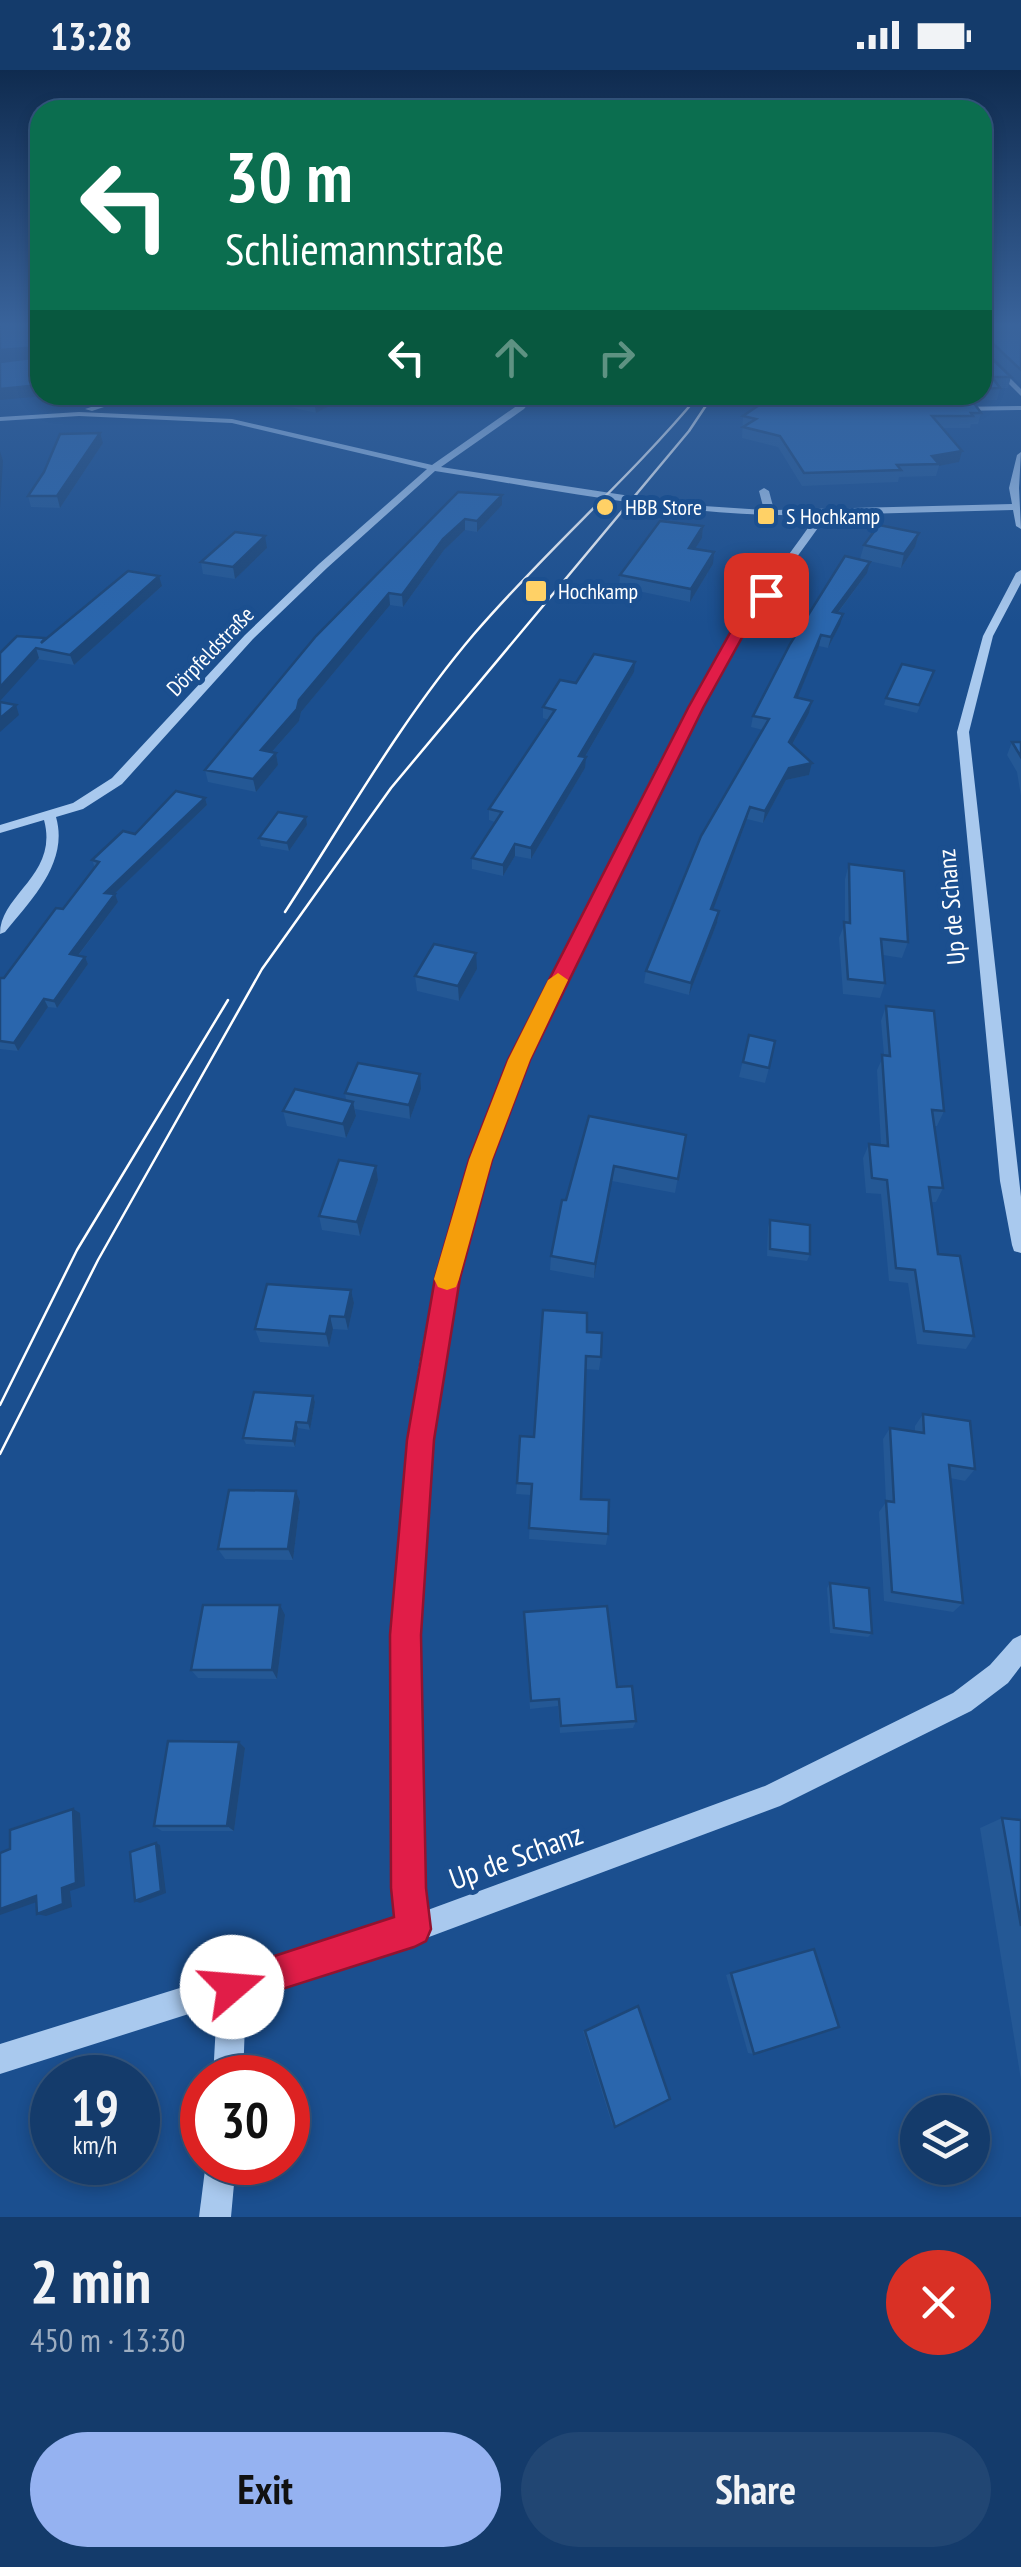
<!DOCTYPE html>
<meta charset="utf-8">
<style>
:root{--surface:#143b6b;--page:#214673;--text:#f1f3f6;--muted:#9dadc1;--line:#33557e;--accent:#95b2f1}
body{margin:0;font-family:"PT Sans Narrow",sans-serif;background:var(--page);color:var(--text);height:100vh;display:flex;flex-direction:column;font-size:38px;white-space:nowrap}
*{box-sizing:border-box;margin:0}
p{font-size:32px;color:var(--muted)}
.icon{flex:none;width:55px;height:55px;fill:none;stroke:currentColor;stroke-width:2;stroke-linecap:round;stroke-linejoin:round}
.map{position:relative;height:2147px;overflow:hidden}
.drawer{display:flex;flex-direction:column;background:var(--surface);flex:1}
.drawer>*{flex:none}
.guide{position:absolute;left:30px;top:30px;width:962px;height:305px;border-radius:30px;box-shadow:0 5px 15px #0003,0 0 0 2px var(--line);background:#0b6e4f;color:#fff;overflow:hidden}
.fabs{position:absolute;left:900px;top:2025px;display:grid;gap:20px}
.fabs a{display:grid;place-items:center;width:90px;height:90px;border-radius:50%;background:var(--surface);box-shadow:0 5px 15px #0003,0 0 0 2px var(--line);font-size:50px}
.speed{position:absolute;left:30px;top:1985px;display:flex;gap:20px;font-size:50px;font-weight:700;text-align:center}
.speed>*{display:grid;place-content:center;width:130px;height:130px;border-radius:50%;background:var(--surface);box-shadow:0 5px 15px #0003,0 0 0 2px var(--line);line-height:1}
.speed small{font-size:25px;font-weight:400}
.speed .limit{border:15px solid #d22;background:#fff;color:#111}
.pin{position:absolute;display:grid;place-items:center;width:85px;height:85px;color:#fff;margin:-42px;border-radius:20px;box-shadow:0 5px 15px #0006}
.me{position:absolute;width:110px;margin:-55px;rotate:72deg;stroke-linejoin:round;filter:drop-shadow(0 0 8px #0008)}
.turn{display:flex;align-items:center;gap:35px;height:210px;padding:0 30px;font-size:45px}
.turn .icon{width:130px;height:130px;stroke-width:2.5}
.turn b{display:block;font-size:70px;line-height:85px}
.lanes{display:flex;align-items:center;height:95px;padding:0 30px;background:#0003;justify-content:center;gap:50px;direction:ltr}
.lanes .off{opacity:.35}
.round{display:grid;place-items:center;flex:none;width:105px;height:105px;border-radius:52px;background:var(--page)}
.summary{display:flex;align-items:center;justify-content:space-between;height:170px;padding:0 30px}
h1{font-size:60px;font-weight:600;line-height:75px}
.primary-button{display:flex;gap:20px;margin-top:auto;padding:20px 30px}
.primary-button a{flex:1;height:115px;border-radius:60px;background:var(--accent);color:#111;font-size:40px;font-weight:600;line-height:115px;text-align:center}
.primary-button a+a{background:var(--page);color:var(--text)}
.status{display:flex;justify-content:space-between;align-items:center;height:70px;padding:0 50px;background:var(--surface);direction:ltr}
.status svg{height:28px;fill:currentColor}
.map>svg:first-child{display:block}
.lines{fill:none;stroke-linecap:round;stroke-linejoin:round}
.minor{fill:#a9c9ee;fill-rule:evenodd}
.tram{stroke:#fff;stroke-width:2.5}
.wall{fill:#245895}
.shaded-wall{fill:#1d4779}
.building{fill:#2a66ad;stroke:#1d4779;stroke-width:2.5}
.route{fill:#e11d48;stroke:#92132f;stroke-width:2.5}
.slow{fill:#f59e0b}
.poi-dot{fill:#ffd166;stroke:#1b4f8f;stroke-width:4}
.labels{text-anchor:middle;stroke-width:10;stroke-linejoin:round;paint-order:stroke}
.far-poi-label{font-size:22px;fill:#fff;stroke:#1b4f8f;text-anchor:start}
.far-street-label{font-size:22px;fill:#fff;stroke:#1b4f8f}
.street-label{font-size:25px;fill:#fff;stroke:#1b4f8f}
.near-street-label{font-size:30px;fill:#fff;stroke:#1b4f8f}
</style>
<div class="status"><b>13:28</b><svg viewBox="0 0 49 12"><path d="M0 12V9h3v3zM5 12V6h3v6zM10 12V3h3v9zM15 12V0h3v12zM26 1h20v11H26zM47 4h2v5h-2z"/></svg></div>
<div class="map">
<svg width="1021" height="2147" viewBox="0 0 1021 2147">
<rect width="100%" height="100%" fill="#1b4f8f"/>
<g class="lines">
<g class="minor">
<polygon points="982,280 1021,319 1021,326 982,287"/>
<polygon points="128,325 140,325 92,341 85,339"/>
<path d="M 527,325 L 535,325 L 524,339 L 441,397 L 689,435 L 764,440 L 759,421 L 764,418 L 769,421 L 774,440 L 1012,434 L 1009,418 L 1017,385 L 1021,382 L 1019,418 L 1021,459 L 1016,456 L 1013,440 L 824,445 L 825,448 C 791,496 756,541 726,592 C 684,663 650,740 612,814 C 557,925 503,1036 469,1156 C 424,1316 417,1486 418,1652 C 419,1715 419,1778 425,1841 L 765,1716 L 953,1623 L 990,1595 L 1013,1569 L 1021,1565 L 1021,1596 L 1008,1613 L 971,1641 L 780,1736 L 413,1873 L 246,1926 L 243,2008 L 213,2008 L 217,1935 L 0,2004 L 0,1974 L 398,1850 C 392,1785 393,1719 393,1653 C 394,1487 404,1319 450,1158 C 484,1039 539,928 596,818 C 635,742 671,664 716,591 C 746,541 782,495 815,448 L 815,445 C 687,448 561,421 435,401 L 327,498 L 253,569 L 122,714 L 83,739 L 56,747 C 69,792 32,829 5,862 L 0,864 C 0,824 59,805 44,750 L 0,763 L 0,755 L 73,733 L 112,708 L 245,565 L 319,494 L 427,399 L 232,353 L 79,346 L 0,351 L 0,347 L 79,342 L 232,349 L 432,395 L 518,335 Z"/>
<polygon points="1021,336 1021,340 956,341 952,339 956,337"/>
<polygon points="1021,500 1021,513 993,566 969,662 1021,1127 1021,1183 1014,1181 1012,1175 1000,1111 957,662 983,566 1016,503"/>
<polygon points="206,2092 236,2092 231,2147 199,2147"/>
</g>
<g class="tram">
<path d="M 285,842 C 346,748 401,650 474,564 C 545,481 629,409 699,325"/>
<polyline points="0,1335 77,1180 228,930"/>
<polyline points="0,1384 98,1190 262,899 391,718 689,361 713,325"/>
</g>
</g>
<g class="wall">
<polygon points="982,253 1021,253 1021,315 983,277"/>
<polygon points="982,279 1011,307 1008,318 1000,318 997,330 831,333 827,325 982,325"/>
<polygon points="280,325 352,325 316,343 281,335"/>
<polygon points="389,325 457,325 458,337"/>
<polygon points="816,327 830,333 981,343 978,354 971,354 970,358 942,358 959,392 939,396 936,406 899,407 898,412 802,416 778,377 742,368 743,346"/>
<polygon points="103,373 60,438 31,437 28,426"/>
<polygon points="458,422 502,425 502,435 477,462 465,460 444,480 403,537 390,535 301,642 299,651 272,682 276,683 278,695 256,722 208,712 205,700"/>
<polygon points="703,456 702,468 695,479 713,494 690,532 619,517 620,505"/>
<polygon points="919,463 915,477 901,498 860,489 864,475"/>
<polygon points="267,478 235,509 203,504 201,492"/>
<polygon points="867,503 838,543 840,555 828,578 819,576 797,628 812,631 809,643 792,675 812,693 809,705 786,710 763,753 747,749 713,839 719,841 717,853 689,925 644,913 646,901 763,660 751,657 753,646"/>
<polygon points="162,516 74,595 0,583 45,568"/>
<polygon points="634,602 585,687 585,698 531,789 515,786 503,806 472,799 472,788 495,752 489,750 489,739 549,650 543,648 543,637 576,613"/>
<polygon points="932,608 917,643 884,635 886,628"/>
<polygon points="1012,672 1021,672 1021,726 1017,702 1007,685"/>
<polygon points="205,728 207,735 114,824 118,832 78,886 85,887 88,894 57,938 48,937 18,981 0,979 0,908 4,908 63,839 95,798 92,790 135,764"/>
<polygon points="306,747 307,755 289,781 261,776 259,768"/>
<polygon points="849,794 908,872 902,888 883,885 885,913 880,928 843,924 839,868 845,853 845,809"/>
<polygon points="477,899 459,931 417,921 415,906"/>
<polygon points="886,936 944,1041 937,1056 934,1056 943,1118 936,1132 931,1132 938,1184 974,1266 966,1279 917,1274 908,1213 889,1211 881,1124 866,1123 863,1088 869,1074 881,1075 877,1000 884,985 881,951"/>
<polygon points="749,965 769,998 765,1013 739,1007"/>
<polygon points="421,1019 410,1049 355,1039 356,1046 346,1068 287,1056 283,1041 346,1030 345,1023"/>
<polygon points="589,1046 686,1065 675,1123 612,1111 594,1208 550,1200 551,1186"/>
<polygon points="376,1096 378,1110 360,1166 322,1160 319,1146"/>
<polygon points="770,1150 810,1184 807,1191 767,1186 768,1157"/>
<polygon points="351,1220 354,1233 348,1260 333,1259 329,1277 260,1272 255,1259"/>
<polygon points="587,1262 601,1287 599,1300 585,1299 581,1429 608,1464 606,1475 529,1469 531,1425 516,1424 517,1413 534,1367"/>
<polygon points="313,1326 315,1332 310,1360 298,1358 295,1377 246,1374 243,1368"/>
<polygon points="923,1344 975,1399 965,1411 950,1408 963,1533 953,1542 884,1531 879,1442 886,1432 883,1369 890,1358 915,1362 915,1356"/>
<polygon points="300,1432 293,1490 225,1489 218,1479"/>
<polygon points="830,1513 872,1563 868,1567 830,1563 827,1518"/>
<polygon points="524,1542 636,1651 633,1658 560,1663 558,1636 530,1639"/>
<polygon points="285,1545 277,1609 198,1608 191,1600"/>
<polygon points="239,1672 245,1678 234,1761 162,1761 154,1756"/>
<polygon points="1002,1748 1021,1750 1021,2010 980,1758"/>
<polygon points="814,1879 754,1984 748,1983 726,1905"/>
<polygon points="635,1937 615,2057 612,2054 583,1961"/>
</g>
<g class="shaded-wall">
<polygon points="37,277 40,287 0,291 0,280"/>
<polygon points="40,315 40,325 56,325 0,330 0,319"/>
<polygon points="208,325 237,325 209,331"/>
<polygon points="328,325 352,325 316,343 314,331"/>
<polygon points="100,363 103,373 60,438 57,426"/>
<polygon points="0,381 3,391 0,438"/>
<polygon points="962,381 959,392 939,396 939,394 932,386"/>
<polygon points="502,425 502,435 477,462 477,451"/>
<polygon points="465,449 465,460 444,480 403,537 402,525 443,469"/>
<polygon points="703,456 702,468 688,490 689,478"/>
<polygon points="919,463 915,477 901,498 904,484"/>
<polygon points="265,466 267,478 235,509 233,497"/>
<polygon points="714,482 713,494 690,532 691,519"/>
<polygon points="870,492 867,503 830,553 833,542"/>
<polygon points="159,506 162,516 74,595 70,585"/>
<polygon points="389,523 390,535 301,642 299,651 263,692 261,680 299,630"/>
<polygon points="843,544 840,555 828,578 831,567"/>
<polygon points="821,565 819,576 793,639 795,627"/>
<polygon points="36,578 39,588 0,631 0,617"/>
<polygon points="635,592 634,602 579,697 579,686"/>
<polygon points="812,631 809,643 787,684 789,672"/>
<polygon points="16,635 19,645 0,662 0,648"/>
<polygon points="276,683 278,695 256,722 253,709"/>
<polygon points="586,687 585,698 531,789 531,778"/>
<polygon points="812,693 809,705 786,710 763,753 765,741 789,698"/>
<polygon points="205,728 207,735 108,830 105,823"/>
<polygon points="750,737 747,749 709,851 711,839"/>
<polygon points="306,747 307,755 289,781 287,773"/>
<polygon points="515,774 515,786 503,806 503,795"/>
<polygon points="115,824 118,832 73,892 70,884"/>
<polygon points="719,841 717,853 689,925 691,913"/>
<polygon points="476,883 477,899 459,931 458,916"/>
<polygon points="85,887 88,894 57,938 54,931"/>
<polygon points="44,929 48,937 18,981 14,973"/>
<polygon points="420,1004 421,1019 410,1049 409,1035"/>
<polygon points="353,1032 356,1046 346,1068 343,1054"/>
<polygon points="376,1096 378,1110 360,1166 357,1152"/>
<polygon points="614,1096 612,1111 594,1208 595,1194"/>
<polygon points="351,1220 354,1233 348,1260 345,1247"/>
<polygon points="330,1246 333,1259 329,1277 326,1264"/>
<polygon points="313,1326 315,1332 310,1360 308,1353"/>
<polygon points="296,1352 298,1358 295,1377 293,1371"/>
<polygon points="296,1421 300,1432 293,1490 288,1479"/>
<polygon points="280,1535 285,1545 277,1609 272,1600"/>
<polygon points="239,1672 245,1678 234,1761 227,1756"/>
<polygon points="73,1739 80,1743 85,1816 70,1821 72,1837 46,1846 37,1844 62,1818"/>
<polygon points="156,1773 160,1775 166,1823 140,1833 135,1831"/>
<polygon points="36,1826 45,1829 0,1845 0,1839"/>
</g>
<g class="building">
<polygon points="0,253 40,253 40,315 0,319 0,292 40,287 37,277 0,280"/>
<polygon points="982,253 1021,253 1021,300 985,266 982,278"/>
<polygon points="982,279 1011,307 992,307 1000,318 982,319"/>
<polygon points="283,325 328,325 314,331"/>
<polygon points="774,325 816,325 830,333 974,333 981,343 971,343 973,346 932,346 962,381 932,386 939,394 897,395 901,400 804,403 780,366 743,357 756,349 743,346"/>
<polygon points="100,363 57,426 28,426 44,402 60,364"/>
<polygon points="458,422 502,425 477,451 465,449 443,469 402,525 389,523 299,630 297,639 261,680 276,683 253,709 205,700 316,566"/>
<polygon points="660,451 703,456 689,478 714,482 691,519 620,505"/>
<polygon points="879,455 919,463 904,484 864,475"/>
<polygon points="235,462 265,466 233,497 201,492"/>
<polygon points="845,486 870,492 833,542 843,544 831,567 821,565 795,627 812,631 789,672 812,693 789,698 765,741 750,737 711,839 719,841 691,913 646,901 701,766 769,649 753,646 790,574"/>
<polygon points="128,501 159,506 70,585 36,578 0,617 0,583 17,566 45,568 41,573"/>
<polygon points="594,584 635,592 579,686 586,687 531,778 515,774 503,795 472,788 502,742 489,739 555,640 543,637 560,610 576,613"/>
<polygon points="902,594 934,601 919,635 886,628"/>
<polygon points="0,632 16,635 0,648"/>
<polygon points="1012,672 1021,672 1021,687"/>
<polygon points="176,721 205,728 105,823 115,824 70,884 85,887 54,931 44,929 14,973 0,971 0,908 4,908 56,838 63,839 99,792 92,790 123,761 135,764"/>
<polygon points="278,742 306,747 287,773 259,768"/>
<polygon points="849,794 904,801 908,872 881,869 885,913 848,909 844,852 850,853"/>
<polygon points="434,874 476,883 458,916 415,906"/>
<polygon points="886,936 934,941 944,1041 932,1040 943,1118 929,1117 938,1184 960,1186 974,1266 924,1261 915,1200 896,1198 887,1110 872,1108 869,1074 888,1076 882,985 890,986"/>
<polygon points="749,965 775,971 769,998 743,992"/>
<polygon points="358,993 420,1004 409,1035 345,1023"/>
<polygon points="295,1019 353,1032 343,1054 283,1041"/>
<polygon points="589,1046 686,1065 678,1109 614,1096 595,1194 551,1186 562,1130 566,1130"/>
<polygon points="339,1090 376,1096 357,1152 319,1146"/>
<polygon points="770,1150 810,1155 810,1184 770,1179"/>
<polygon points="267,1214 351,1220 345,1247 330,1246 326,1264 255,1259"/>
<polygon points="543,1240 587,1243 587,1262 602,1263 601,1287 586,1286 581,1429 609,1430 608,1464 529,1458 532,1414 517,1413 520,1366 534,1367"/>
<polygon points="254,1322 313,1326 308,1353 296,1352 293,1371 243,1368"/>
<polygon points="923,1344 970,1351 975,1399 949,1395 963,1533 892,1522 886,1431 894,1432 890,1358 924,1363"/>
<polygon points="229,1420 296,1421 288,1479 218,1479"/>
<polygon points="830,1513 869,1518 872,1563 834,1558"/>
<polygon points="203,1535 280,1535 272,1600 191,1600"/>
<polygon points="607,1536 617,1617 632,1616 636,1651 561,1656 559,1629 531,1631 524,1542"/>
<polygon points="168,1671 239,1672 227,1756 154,1756"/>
<polygon points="73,1739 76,1813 62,1818 63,1834 37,1844 36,1826 0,1839 0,1783 10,1779 10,1760"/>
<polygon points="1002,1748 1021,1750 1021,1856"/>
<polygon points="156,1773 161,1821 135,1831 130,1782"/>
<polygon points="814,1879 839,1957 754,1984 731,1903"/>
<polygon points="638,1936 670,2029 615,2057 585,1961"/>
</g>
<linearGradient id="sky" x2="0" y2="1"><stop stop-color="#0f2b4f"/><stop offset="0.46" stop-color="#39639b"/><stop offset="1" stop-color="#39639b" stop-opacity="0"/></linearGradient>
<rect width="1021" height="554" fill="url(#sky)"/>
<polygon class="route" points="762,522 773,525 744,564 703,638 530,990 492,1090 460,1208 434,1370 421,1565 426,1818 431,1859 426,1871 414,1877 232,1935 219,1930 214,1917 219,1904 394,1847 391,1818 390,1565 407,1370 435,1208 469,1090 508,990 688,638 730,563"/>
<polygon class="slow" points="558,903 568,910 530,990 492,1090 459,1209 456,1217 447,1220 438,1217 434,1209 469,1090 508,990 548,910"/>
<g class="poi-dot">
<circle cx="605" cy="437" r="10"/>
<rect x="756" y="436" width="20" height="20" rx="5"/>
<rect x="524" y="509" width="24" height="24" rx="5"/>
</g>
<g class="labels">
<g class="far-poi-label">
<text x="625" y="445">HBB Store</text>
<text x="786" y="454">S Hochkamp</text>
<text x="558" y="529">Hochkamp</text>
</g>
<g class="far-street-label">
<text transform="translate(210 581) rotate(-46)" y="8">Dörpfeldstraße</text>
</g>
<g class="street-label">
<text transform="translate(951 837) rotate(-95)" y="9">Up de Schanz</text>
</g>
<g class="near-street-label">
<text transform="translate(516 1787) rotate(-20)" y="10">Up de Schanz</text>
</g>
</g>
</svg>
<div class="fabs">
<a><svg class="icon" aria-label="layers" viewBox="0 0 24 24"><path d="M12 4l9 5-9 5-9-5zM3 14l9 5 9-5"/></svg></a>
</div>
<div class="speed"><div>19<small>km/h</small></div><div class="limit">30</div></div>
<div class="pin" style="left:766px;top:525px;background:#d93025"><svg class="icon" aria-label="arrive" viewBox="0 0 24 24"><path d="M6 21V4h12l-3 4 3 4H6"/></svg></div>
<svg class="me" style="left:232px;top:1917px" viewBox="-20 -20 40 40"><circle r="19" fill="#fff"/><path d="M0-13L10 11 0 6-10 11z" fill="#e11d48"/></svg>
<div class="guide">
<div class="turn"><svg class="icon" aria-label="left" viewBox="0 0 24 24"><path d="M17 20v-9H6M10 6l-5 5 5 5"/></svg><div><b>30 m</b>Schliemannstraße</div></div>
<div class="lanes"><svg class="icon" aria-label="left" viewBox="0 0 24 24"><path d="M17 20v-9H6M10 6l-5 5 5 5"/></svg><svg class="icon off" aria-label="ahead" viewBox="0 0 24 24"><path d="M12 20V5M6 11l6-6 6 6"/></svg><svg class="icon off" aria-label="right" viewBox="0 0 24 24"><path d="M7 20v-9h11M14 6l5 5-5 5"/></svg></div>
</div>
</div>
<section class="drawer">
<div class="summary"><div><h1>2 min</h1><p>450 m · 13:30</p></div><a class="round" style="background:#d93025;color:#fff"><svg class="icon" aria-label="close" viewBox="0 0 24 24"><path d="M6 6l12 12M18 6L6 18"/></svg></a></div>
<div class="primary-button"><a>Exit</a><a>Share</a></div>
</section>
